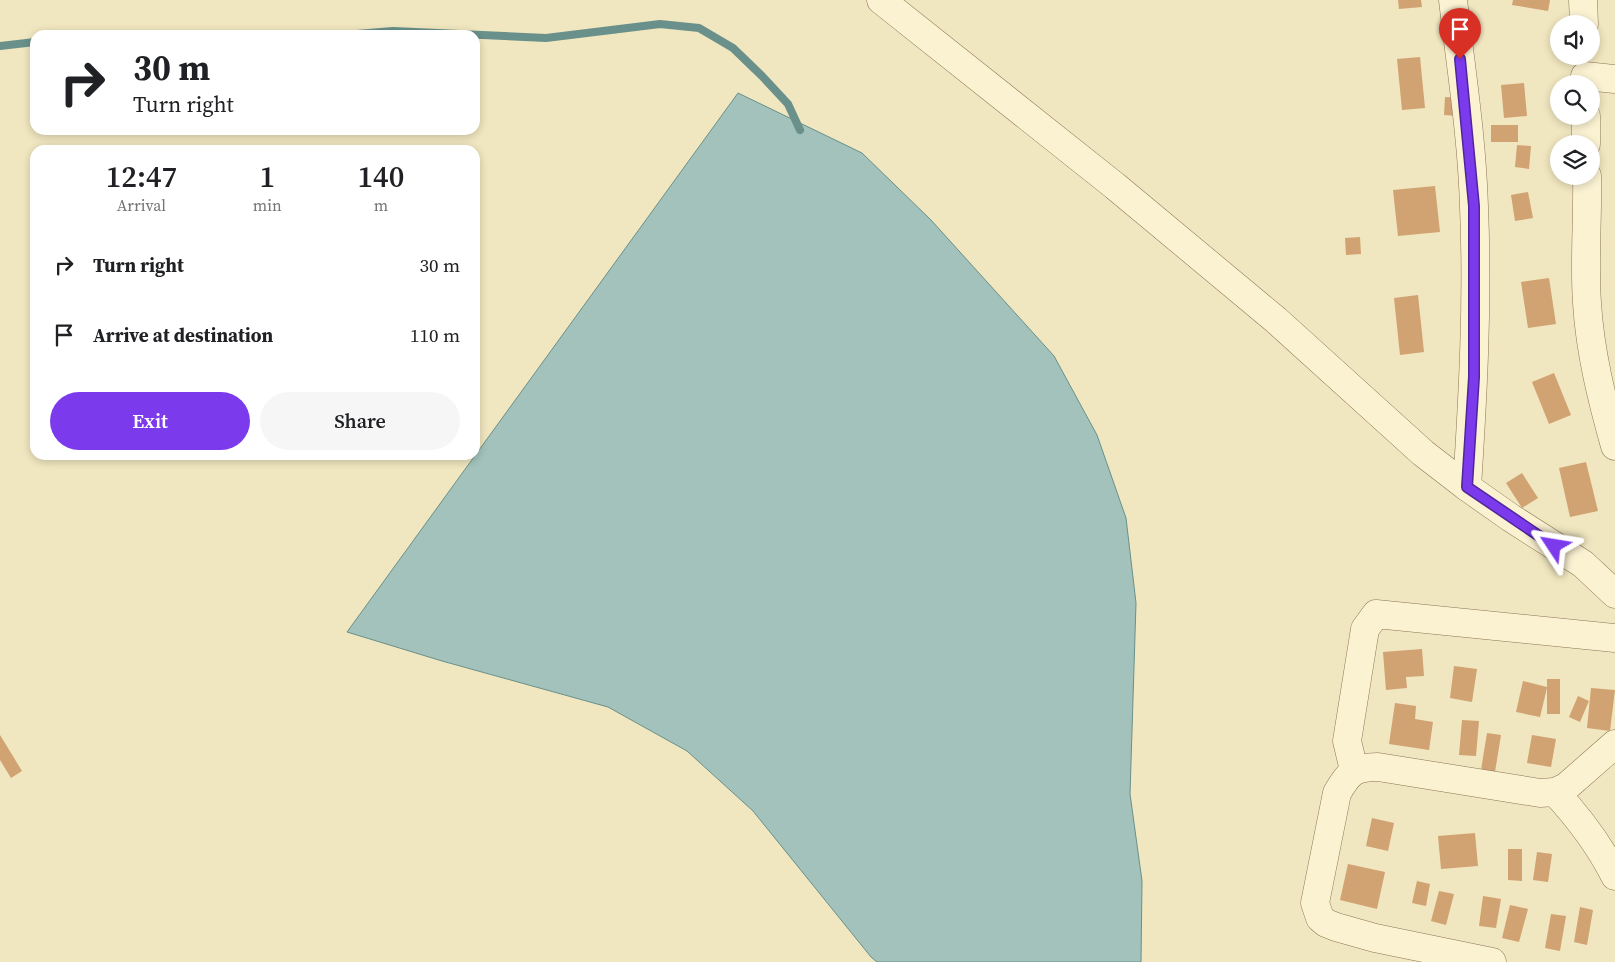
<!DOCTYPE html>
<style>
:root{--surface:#fff;--page:#f6f6f6;--text:#202124;--muted:#757577;--accent:#7c3aed}
body{margin:0;font-family:"Source Serif 4",serif;background:var(--page);color:var(--text);height:100vh;display:flex;flex-direction:column;font-size:19px;white-space:nowrap}
*{box-sizing:border-box;margin:0}
p{font-size:16px;color:var(--muted)}
.icon{flex:none;width:28px;height:28px;fill:none;stroke:currentColor;stroke-width:2;stroke-linecap:round;stroke-linejoin:round}
.map{position:relative;flex:1;overflow:hidden}
.drawer{position:absolute;left:30px;top:145px;width:450px;height:315px;display:flex;flex-direction:column;background:var(--surface);border-radius:15px;box-shadow:0 2px 8px #0003}
.drawer>*{flex:none}
.guide{position:absolute;left:30px;top:30px;width:450px;height:105px;border-radius:15px;box-shadow:0 2px 8px #0003;background:#fff;color:var(--text);overflow:hidden}
.fabs{position:absolute;left:1550px;top:15px;display:grid;gap:10px}
.fabs a{display:grid;place-items:center;width:50px;height:50px;border-radius:50%;background:var(--surface);box-shadow:0 2px 8px #0003;font-size:25px}
.pin{position:absolute;display:grid;place-items:center;width:42px;height:42px;color:#fff;margin:-51px -21px;border-radius:50% 50% 50% 0;rotate:-45deg;box-shadow:0 0 5px #0007}
.pin .icon{rotate:45deg}
.me{position:absolute;width:55px;margin:-28px;rotate:303deg;stroke-linejoin:round;filter:drop-shadow(0 0 4px #0008)}
.turn{display:flex;align-items:center;gap:18px;height:105px;padding:0 20px;font-size:22px}
.turn .icon{width:65px;height:65px;stroke-width:2.5}
.turn b{display:block;font-size:35px;line-height:42px}
.eta{display:flex;justify-content:space-evenly;align-items:center;height:85px;text-align:center}
.eta b{font-size:30px;font-weight:600;line-height:35px}
.action{display:flex;gap:10px;margin-top:auto;padding:10px 20px}
.action a{flex:1;height:58px;border-radius:30px;background:var(--accent);color:#fff;font-size:20px;font-weight:600;line-height:58px;text-align:center}
.action a+a{background:var(--page);color:var(--text)}
ul{padding:0;list-style:none}
li{display:flex;align-items:center;gap:15px;height:70px;padding:0 20px}
li div{flex:1}
li b{display:block;font-size:19px}
li em{font-style:normal}
.map>svg:first-child{display:block}
.water{fill:#a2c2bb;stroke:#69908a}
.lines{fill:none;stroke-linecap:round;stroke-linejoin:round}
.stream{stroke:#69908a;stroke-width:8}
.building{fill:#d1a272}
.minor-casing{stroke:#8a7656;stroke-width:29}
.minor{stroke:#fbf2d2;stroke-width:28}
.route-casing{stroke:#51269a;stroke-width:12}
.route{stroke:#7c3aed;stroke-width:9}
</style>
<div class="map">
<svg width="1615" height="962" viewBox="0 0 1615 962">
<rect width="100%" height="100%" fill="#f0e6bf"/>
<polygon class="water" points="738,93 862,153 931,220 1054,356 1097,435 1126,518 1136,603 1130,794 1142,881 1141,962 877,962 871,957 753,811 687,751 608,707 442,661 347,632"/>
<g class="lines">
<g class="stream">
<polyline points="344,35 393,31 546,38 660,24 699,28 733,48 762,76 788,104 800,130"/>
<polyline points="0,46 35,42"/>
</g>
</g>
<g class="building">
<polygon points="1398,0 1421,0 1422,7 1399,9"/>
<polygon points="1513,0 1550,0 1548,11 1512,5"/>
<polygon points="1420,57 1425,108 1402,110 1397,59"/>
<polygon points="1524,83 1527,116 1504,118 1501,85"/>
<polygon points="1445,97 1461,98 1460,116 1444,115"/>
<rect x="1491" y="125" width="27" height="17"/>
<polygon points="1517,145 1531,146 1529,169 1515,167"/>
<polygon points="1435,186 1440,232 1398,236 1393,190"/>
<polygon points="1528,192 1533,218 1515,221 1511,195"/>
<polygon points="1360,237 1361,254 1346,255 1345,238"/>
<polygon points="1549,278 1556,324 1528,328 1521,282"/>
<polygon points="1418,295 1424,352 1400,355 1394,298"/>
<polygon points="1554,373 1571,415 1549,424 1532,382"/>
<polygon points="1586,462 1598,511 1570,517 1559,468"/>
<polygon points="1522,473 1538,498 1522,508 1506,483"/>
<polygon points="1422,649 1424,676 1406,677 1407,688 1386,690 1383,652"/>
<polygon points="1454,666 1477,669 1472,702 1450,698"/>
<polygon points="1547,679 1560,679 1560,714 1547,714 1547,688 1540,717 1516,712 1523,681 1547,687"/>
<polygon points="1591,688 1615,690 1610,731 1587,728"/>
<polygon points="1578,696 1589,701 1580,722 1569,717"/>
<polygon points="1395,703 1416,706 1415,719 1433,722 1429,750 1389,744"/>
<polygon points="1462,720 1479,721 1476,756 1459,755"/>
<polygon points="1487,733 1501,735 1495,772 1481,770"/>
<polygon points="0,735 22,771 11,778 0,760"/>
<polygon points="1532,735 1556,739 1551,767 1527,763"/>
<polygon points="1372,818 1394,823 1388,851 1366,846"/>
<polygon points="1475,833 1478,866 1441,869 1438,836"/>
<polygon points="1508,849 1522,849 1522,881 1508,880"/>
<polygon points="1537,852 1552,854 1548,882 1533,880"/>
<polygon points="1348,864 1385,872 1377,909 1340,900"/>
<polygon points="1417,881 1430,884 1426,906 1412,903"/>
<polygon points="1439,891 1454,894 1446,925 1431,921"/>
<polygon points="1483,896 1501,899 1496,928 1479,926"/>
<polygon points="1510,905 1528,909 1519,942 1502,938"/>
<polygon points="1580,907 1593,910 1587,945 1574,942"/>
<polygon points="1551,914 1566,916 1560,951 1545,948"/>
</g>
<g class="lines">
<g class="minor-casing">
<g id="minor">
<polyline points="881,0 1115,186 1276,320 1423,453 1467,487 1511,518 1583,564 1615,594"/>
<path d="M 1453,0 C 1461,69 1472,138 1474,207 C 1478,301 1473,394 1467,487"/>
<polyline points="1583,0 1584,24"/>
<polyline points="1585,76 1615,79"/>
<polyline points="1586,116 1586,144"/>
<path d="M 1587,176 C 1588,218 1584,261 1587,303 C 1590,352 1602,400 1615,446"/>
<polyline points="1354,770 1347,741 1365,629 1376,614 1615,638"/>
<path d="M 1555,792 C 1579,818 1599,844 1615,876"/>
<path d="M 1492,962 L 1375,938 L 1336,927 L 1326,923 L 1320,918 L 1315,903 L 1337,793 C 1349,772 1354,767 1378,767 L 1540,793 L 1555,792 L 1566,787 L 1615,744"/>
</g>
</g>
<use href="#minor" class="minor"/>
</g>
<g class="lines">
<g class="route-casing">
<polyline id="route" points="1460,59 1474,206 1474,377 1467,487 1554,546"/>
</g>
<use href="#route" class="route"/>
</g>
</svg>
<div class="fabs">
<a><svg class="icon" aria-label="sound" viewBox="0 0 24 24"><path d="M4 9h4l5-4v14l-5-4H4zM17 9q2 3 0 6"/></svg></a>
<a><svg class="icon" aria-label="search" viewBox="0 0 24 24"><circle cx="10" cy="10" r="6"/><path d="M15 15l6 6"/></svg></a>
<a><svg class="icon" aria-label="layers" viewBox="0 0 24 24"><path d="M12 4l9 5-9 5-9-5zM3 14l9 5 9-5"/></svg></a>
</div>
<div class="pin" style="left:1460px;top:59px;background:#d93025"><svg class="icon" aria-label="arrive" viewBox="0 0 24 24"><path d="M6 21V4h12l-3 4 3 4H6"/></svg></div>
<svg class="me" style="left:1554px;top:546px" viewBox="-20 -20 40 40"><path d="M0-17L14 15 0 8-14 15z" fill="#7c3aed" stroke="#fff" stroke-width="4"/></svg>
<div class="guide">
<div class="turn"><svg class="icon" aria-label="right" viewBox="0 0 24 24"><path d="M7 20v-9h11M14 6l5 5-5 5"/></svg><div><b>30 m</b>Turn right</div></div>
</div>
<section class="drawer">
<div class="eta">
<div><b>12:47</b><p>Arrival</p></div>
<div><b>1</b><p>min</p></div>
<div><b>140</b><p>m</p></div>
</div>
<ul>
<li><svg class="icon" aria-label="right" viewBox="0 0 24 24"><path d="M7 20v-9h11M14 6l5 5-5 5"/></svg><div><b>Turn right</b></div><em>30 m</em></li>
<li><svg class="icon" aria-label="arrive" viewBox="0 0 24 24"><path d="M6 21V4h12l-3 4 3 4H6"/></svg><div><b>Arrive at destination</b></div><em>110 m</em></li>
</ul>
<div class="action"><a>Exit</a><a>Share</a></div>
</section>
</div>
